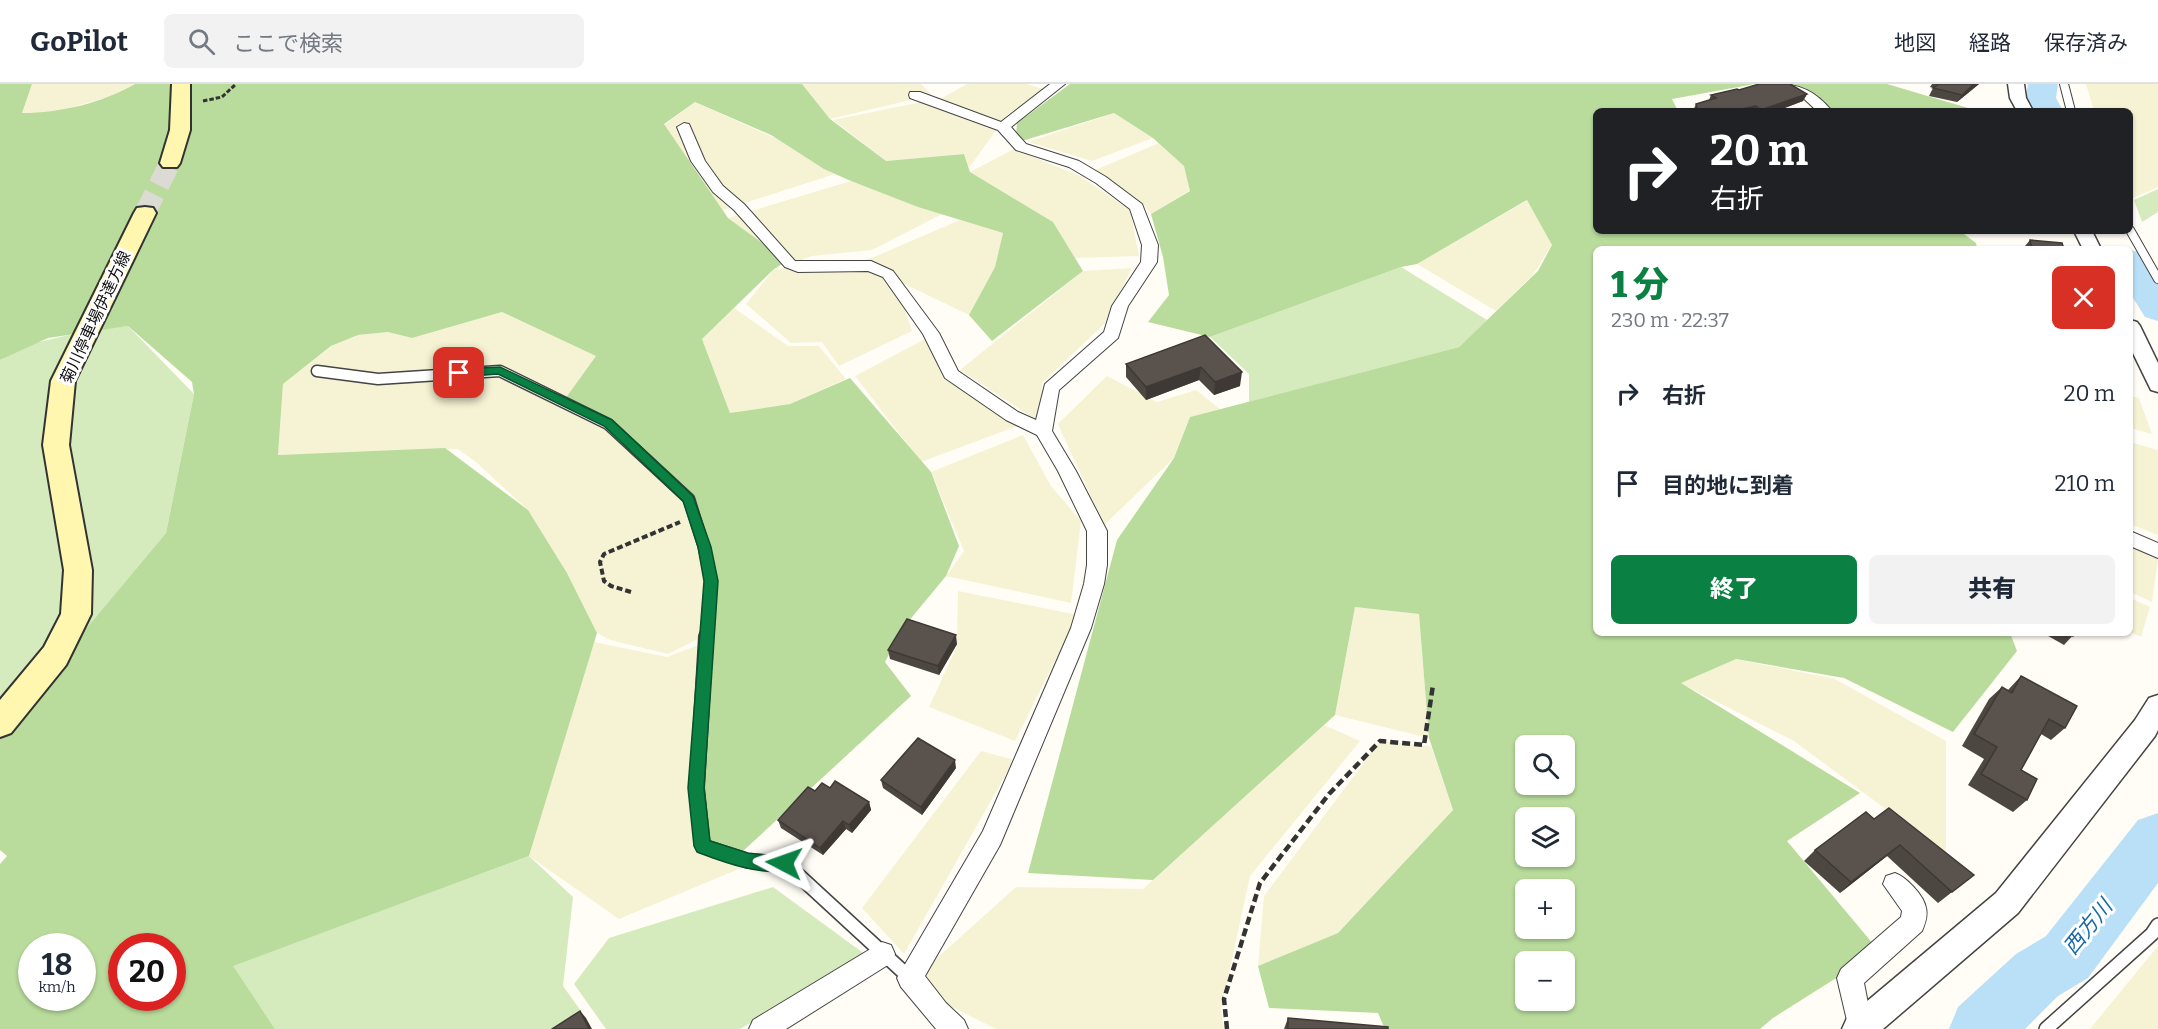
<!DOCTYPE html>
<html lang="ja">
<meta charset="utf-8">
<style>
:root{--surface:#fff;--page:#f2f2f3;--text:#1f2937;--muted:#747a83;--line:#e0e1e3;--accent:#0b8043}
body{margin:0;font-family:Bitter,"Noto Sans JP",serif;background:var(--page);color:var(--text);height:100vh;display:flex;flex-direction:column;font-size:22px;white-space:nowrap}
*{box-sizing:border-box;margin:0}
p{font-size:20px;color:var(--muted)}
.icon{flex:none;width:33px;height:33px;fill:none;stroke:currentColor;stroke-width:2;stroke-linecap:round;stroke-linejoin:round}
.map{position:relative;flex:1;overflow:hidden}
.details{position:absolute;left:1593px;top:162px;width:540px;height:390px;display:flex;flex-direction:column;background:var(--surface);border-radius:9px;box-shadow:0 2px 4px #0004}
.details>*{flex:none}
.top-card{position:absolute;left:1593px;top:24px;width:540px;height:126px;border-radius:9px;box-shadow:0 2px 4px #0004;background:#202124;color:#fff;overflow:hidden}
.fabs{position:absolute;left:1515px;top:651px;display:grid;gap:12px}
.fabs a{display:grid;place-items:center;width:60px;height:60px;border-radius:9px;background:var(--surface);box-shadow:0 2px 4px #0004;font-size:30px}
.speed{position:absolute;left:18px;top:849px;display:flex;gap:12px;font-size:30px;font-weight:700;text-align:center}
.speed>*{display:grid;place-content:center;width:78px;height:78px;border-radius:50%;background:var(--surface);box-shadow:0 2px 4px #0004;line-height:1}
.speed small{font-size:15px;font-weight:400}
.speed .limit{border:9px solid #d22;background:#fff;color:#111}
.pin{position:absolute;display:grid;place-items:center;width:51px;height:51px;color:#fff;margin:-26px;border-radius:12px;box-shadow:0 3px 9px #0006}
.me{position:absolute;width:66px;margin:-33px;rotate:274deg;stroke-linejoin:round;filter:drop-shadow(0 0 4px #0008)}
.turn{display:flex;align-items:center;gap:21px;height:126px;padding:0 18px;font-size:27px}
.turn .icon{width:78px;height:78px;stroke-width:2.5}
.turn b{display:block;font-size:42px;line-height:51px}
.round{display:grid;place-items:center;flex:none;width:63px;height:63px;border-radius:9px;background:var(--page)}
.overview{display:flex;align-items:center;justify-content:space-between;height:102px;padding:0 18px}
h1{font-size:36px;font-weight:800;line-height:45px;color:var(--accent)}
.action{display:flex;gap:12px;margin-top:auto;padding:12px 18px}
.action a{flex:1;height:69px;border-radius:9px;background:var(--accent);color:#fff;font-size:24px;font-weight:800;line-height:69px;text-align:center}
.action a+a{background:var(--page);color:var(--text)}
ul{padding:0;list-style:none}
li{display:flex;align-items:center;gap:18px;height:90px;padding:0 18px}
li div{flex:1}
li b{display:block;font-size:22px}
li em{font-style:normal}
header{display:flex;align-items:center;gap:36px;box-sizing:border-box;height:84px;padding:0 30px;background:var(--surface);border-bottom:2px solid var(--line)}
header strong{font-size:28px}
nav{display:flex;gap:33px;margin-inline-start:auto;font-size:21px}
.search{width:420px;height:54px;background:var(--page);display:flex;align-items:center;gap:15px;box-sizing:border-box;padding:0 21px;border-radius:9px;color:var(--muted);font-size:22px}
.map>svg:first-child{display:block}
.farmland{fill:#f6f3d4}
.green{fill:#d5ebbd}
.forest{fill:#b9dc9c;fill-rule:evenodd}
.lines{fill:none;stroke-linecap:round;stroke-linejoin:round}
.river{fill:#b9e0f7;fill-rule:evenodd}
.secondary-tunnel{stroke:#dbdad3;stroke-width:21;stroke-dasharray:21 10;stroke-linecap:butt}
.service-far2-casing{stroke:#444;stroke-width:10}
.service-far1-casing{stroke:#444;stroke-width:13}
.service-casing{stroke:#444;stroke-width:16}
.minor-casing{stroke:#444;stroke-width:2}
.tertiary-casing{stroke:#444;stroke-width:3}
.secondary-casing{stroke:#333;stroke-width:4}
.path-far2{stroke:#333;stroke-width:3;stroke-dasharray:4.5 2;stroke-linecap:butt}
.path-far1{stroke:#333;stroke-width:4;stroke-dasharray:6 3;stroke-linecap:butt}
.path{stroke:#333;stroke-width:4.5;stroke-dasharray:8 4;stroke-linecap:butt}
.service-far2{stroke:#fff;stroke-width:8}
.service-far1{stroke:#fff;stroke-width:10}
.service{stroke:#fff;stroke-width:13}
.minor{fill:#fff;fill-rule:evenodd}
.tertiary{fill:#fff;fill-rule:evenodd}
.secondary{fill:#fff6b0;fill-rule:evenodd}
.wall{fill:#4d4742}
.shaded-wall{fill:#3f3936}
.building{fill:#5a524d;stroke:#3f3936;stroke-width:1.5}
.route{fill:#0b8043;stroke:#07532c;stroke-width:1.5}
.labels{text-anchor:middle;stroke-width:6;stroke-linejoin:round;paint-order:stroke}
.street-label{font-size:16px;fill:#111;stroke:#fff}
.near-water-label{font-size:21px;font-style:italic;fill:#1768a6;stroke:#fff}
</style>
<header>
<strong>GoPilot</strong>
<div class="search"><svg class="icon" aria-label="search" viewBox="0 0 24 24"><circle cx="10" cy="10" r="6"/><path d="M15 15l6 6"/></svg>ここで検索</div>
<nav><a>地図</a><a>経路</a><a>保存済み</a></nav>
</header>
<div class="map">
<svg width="2158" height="945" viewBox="0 0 2158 945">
<rect width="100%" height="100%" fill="#fffdf5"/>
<g class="farmland">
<polygon points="29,0 137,0 120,10 51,29 22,31"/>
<polygon points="802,0 921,0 932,11 830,35"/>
<polygon points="967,0 1027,0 1043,5 1007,31 969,84 964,70 886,77 833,36 942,14"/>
<polygon points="2086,0 2158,0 2158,103 2131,115 2130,27 2094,27"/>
<polygon points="695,18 777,55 835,90 717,128 664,41"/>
<polygon points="1114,29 1153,54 1092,77 1028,58"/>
<polygon points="1159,59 1185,82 1190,106 1151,130 1142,119 1093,87"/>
<polygon points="1014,65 1080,92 1130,126 1139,172 1075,174 1053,138 970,88"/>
<polygon points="851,97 942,130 872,166 812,172 790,180 728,134"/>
<polygon points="1528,116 1552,161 1532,192 1496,227 1417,180"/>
<polygon points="960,136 1003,149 995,183 969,231 888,192 899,207 912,247 839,282 822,258 791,259 746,220 774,185 858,178 874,173"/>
<polygon points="1132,184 1104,240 1042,299 1041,339 960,286 1083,187"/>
<polygon points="734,224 788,262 819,262 846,295 790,320 730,329 702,255"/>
<polygon points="502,228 597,272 614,345 689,415 707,483 708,550 668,570 610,556 597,549 567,489 528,426 476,378 458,365 278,371 283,300 332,262 358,251 388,248 412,254"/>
<polygon points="925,255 944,295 1020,341 921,378 855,292"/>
<polygon points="1107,292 1157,318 1196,306 1220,325 1190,333 1174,374 1104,441 1058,340"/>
<polygon points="2130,312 2139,314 2152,350 2130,344"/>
<polygon points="1023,351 1051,402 1081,437 1071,519 946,492 964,467 931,388"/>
<polygon points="2130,358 2158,366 2158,451 2130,440"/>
<polygon points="2130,460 2158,474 2152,518 2130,508"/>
<polygon points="958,507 1078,531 1015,657 929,623 957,562"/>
<polygon points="2130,514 2150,523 2141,553 2130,548"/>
<polygon points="1355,523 1419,530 1429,654 1335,631"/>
<polygon points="594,558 667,573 701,560 694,761 746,782 619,835 529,772"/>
<polygon points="1735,575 1835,595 1946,657 1946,770 1794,657 1680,599"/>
<polygon points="1324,641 1360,657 1250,792 1221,926 1224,945 996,945 930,912 926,884 1016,803 1143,805"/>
<polygon points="1380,657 1431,662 1453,726 1338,849 1258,882 1264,812"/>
<polygon points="981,667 1014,676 904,870 862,824"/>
<polygon points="2158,862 2158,945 2090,945"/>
</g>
<g class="green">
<polygon points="2158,105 2158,128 2142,138 2134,116"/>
<polygon points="1401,183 1487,236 1459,263 1249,318 1249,290 1210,253"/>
<polygon points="128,242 194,310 166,449 14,632 0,630 0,276 35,259 81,248"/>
<polygon points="529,772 573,813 563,902 586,934 564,945 275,945 232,882"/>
<polygon points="773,803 866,871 740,945 606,945 574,900 609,854"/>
</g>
<g class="forest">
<path d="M 0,0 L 32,0 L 22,29 C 60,29 102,19 135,0 L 802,0 L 830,35 L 886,77 L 964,70 L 970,88 L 1053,138 L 1083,187 L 992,257 L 969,231 L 995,183 L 1003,149 L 918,123 L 851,97 L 824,85 L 771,51 L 695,18 L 664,40 L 728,134 L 787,177 L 774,185 L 702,255 L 730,329 L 790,320 L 850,294 L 931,388 L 959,462 L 946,492 L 903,544 L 885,578 L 911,612 L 742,768 L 705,763 L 703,720 L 713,569 L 711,497 L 689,415 L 614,345 L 565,315 L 596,272 L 502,228 L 412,254 L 388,248 L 358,251 L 331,262 L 283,300 L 278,371 L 445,364 L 528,426 L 567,489 L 597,549 L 529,772 L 233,882 L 275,945 L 0,945 L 0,780 L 7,772 L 0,766 L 0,648 L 166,449 L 194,310 L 192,298 L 128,242 L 48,254 L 0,276 ZM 32,862 L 82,862 L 82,914 L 32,914 ZM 122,862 L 172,862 L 172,914 L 122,914 Z"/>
<path d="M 1070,0 L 1755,0 L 1672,15 L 1678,27 L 1596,27 L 1596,147 L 1879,147 L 1888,149 L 1891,147 L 1960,147 L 1976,159 L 1977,165 L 1596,165 L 1596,549 L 2010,549 L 2017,567 L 1953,648 L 1844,594 L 1736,575 L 1681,599 L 1860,709 L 1787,757 L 1879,867 L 1773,934 L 1760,945 L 1385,945 L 1378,929 L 1269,924 L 1258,882 L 1338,849 L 1453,726 L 1429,654 L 1419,530 L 1355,523 L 1335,631 L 1153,796 L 1028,789 L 1117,456 L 1174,374 L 1190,333 L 1459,263 L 1538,187 L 1552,161 L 1527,116 L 1417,180 L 1401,183 L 1210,253 L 1148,238 L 1169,211 L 1163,173 L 1151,130 L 1190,107 L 1184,82 L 1153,54 L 1114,29 L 1022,57 L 1016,52 L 1017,39 ZM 1526,662 L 1564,662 L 1564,700 L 1526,700 ZM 1526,734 L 1564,734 L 1564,772 L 1526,772 ZM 1526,806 L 1564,806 L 1564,844 L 1526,844 ZM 1526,878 L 1564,878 L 1564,916 L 1526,916 Z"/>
<polygon points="1783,0 1887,0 1968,24 1990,27 1835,27"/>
</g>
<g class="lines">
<g class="river">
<polygon points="2028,0 2058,0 2056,14 2063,27 2031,27 2026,14"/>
<polygon points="2130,166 2143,169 2158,193 2158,237 2145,233 2130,209"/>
<polygon points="2158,729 2158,799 2088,894 2058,912 2025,945 1949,945 1958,923 2016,870 2046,852 2138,736"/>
</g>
<polyline class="secondary-tunnel" points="145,129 170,79"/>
<g class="service-far2-casing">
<g id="service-far2">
<polyline points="2064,0 2071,27"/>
<polyline points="2130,146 2158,195"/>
</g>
</g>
<g class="service-far1-casing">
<polyline id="service-far1" points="317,287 378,295 500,287 608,340 689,415 704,463 711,497 706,553"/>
</g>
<g class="service-casing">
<g id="service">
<polyline points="706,552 697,704 703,762 748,777 785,779 910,894"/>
<polyline points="2046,945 2152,850 2158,841"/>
</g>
</g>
<g class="minor-casing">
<g id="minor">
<polygon points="1050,0 1065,0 1011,43 1026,60 1079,77 1106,93 1142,120 1158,161 1157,178 1128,222 1118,254 1059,306 1052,347 1076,387 1107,447 1107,481 1104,500 1091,544 1000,761 925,892 946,919 964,936 968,945 936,945 901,903 897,894 983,747 1071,544 1084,500 1087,481 1087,447 1058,387 1037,351 1006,336 945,294 923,250 883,193 868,187 798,188 785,183 734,126 713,108 691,77 677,43 684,39 689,40 705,77 723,102 744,120 795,177 871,177 893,187 939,249 958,287 1018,328 1036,336 1045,300 1104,248 1112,222 1141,178 1142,161 1130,125 1096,99 1069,83 1016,66 998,46 910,14 909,11 910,8 920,8 1001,38"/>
<path d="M 1777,0 C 1801,0 1816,8 1832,27 L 1817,27 L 1801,12 Z"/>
<polygon points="2130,447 2158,459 2158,474 2130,462"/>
<path d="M 1895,789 C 1906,793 1924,811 1926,824 C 1928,832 1925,840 1922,847 L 1864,899 L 1873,945 L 1849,945 L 1837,894 L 1841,885 L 1901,833 L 1902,827 L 1883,800 L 1886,792 Z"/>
<polygon points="882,858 891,861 895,870 891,879 786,945 749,945 753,936"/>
</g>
</g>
<g class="tertiary-casing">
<g id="tertiary">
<polygon points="2008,0 2024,0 2026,14 2033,27 2017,27 2010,14"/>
<polygon points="2074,147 2092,147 2101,165 2083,165"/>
<polygon points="2130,236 2137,238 2140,242 2158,279 2158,308 2151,306 2130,263"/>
<polygon points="2158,611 2158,646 2155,652 2018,829 1883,945 1842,945 1847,934 1996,809 2135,636 2149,614"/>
</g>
</g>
<g class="secondary-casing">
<g id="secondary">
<polygon points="172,0 190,0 190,46 180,79 177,83 163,83 160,79 170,46"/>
<polygon points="145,123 153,124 156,129 75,297 69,361 92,486 91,530 66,581 11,649 0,653 0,616 44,563 61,530 64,486 43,361 51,297 134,129 137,124"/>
</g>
</g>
<polyline class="path-far2" points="203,17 222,13 236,0"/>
<polyline class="path-far1" points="631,508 611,502 604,497 600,478 604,470 680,438"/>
<polyline class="path" points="1227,945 1224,915 1260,799 1329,710 1380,657 1424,661 1433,601"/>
<use href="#service-far2" class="service-far2"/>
<use href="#service-far1" class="service-far1"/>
<use href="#service" class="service"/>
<use href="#minor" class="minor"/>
<use href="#tertiary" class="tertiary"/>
<use href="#secondary" class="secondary"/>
</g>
<g class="wall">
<polygon points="1932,0 1979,0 1957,18 1929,12 1933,4 1930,3"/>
<polygon points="1739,6 1807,10 1803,17 1777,27 1693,27 1696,20 1709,16 1711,11"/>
<polygon points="2030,156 2064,165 2026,165 2025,162"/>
<polygon points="1205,251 1240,302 1214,311 1199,296 1146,316 1126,293 1126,280"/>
<polygon points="2043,549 2075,549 2064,561"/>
<polygon points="957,560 939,591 890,575 888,566"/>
<polygon points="2021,592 2065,644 2051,656 2041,650 2021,686 2027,716 2013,728 1968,701 1984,675 1962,662 1989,615 2002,603 2008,606"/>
<polygon points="956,684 922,731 883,704 881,696"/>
<polygon points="830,704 869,718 871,726 852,749 846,745 823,771 781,744 778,736 815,707"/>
<polygon points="1874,735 1974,791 1938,819 1887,772 1840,809 1804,777 1815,766"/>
<polygon points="1288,934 1388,945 1284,945"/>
</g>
<g class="shaded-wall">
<polygon points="1974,0 1979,0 1957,18 1962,11"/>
<polygon points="1807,10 1803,17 1777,27 1761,27 1761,26"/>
<polygon points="1756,22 1754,27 1732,27"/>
<polygon points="1201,283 1199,296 1146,316 1146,303"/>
<polygon points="1242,288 1240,302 1214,311 1215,298"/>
<polygon points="956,551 957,560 939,591 938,582"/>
<polygon points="955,676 956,684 922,731 921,723"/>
<polygon points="869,718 871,726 852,749 849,741"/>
<polygon points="843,737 846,745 823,771 820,764"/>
<polygon points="1900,761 1887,772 1840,809 1851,798"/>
<polygon points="580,927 586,934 592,945 589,945"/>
</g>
<g class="building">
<polygon points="1759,0 1790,0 1807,10 1761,26 1756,22 1732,27 1698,27 1696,20 1716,14 1711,11 1737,5 1739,6"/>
<polygon points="1939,0 1974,0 1962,11 1933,4"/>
<polygon points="2030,156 2062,159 2064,165 2032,165"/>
<polygon points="1205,251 1242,288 1215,298 1201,283 1146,303 1126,280"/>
<polygon points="907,535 956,551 938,582 888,566"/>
<polygon points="2067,549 2075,549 2073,552"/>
<polygon points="2021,592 2077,622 2065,644 2049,635 2021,686 2037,695 2027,716 1981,690 1997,663 1974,650 2002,603 2012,609"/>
<polygon points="918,654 955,676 921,723 881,696"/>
<polygon points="835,697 869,718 849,741 843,737 820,764 778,736 808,703 815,707 822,699 830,704"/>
<polygon points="1889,724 1974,791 1952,808 1900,761 1851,798 1815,766 1866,728 1874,735"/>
<polygon points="580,927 589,945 552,945"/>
<polygon points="1288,934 1388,943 1388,945 1288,945"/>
</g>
<path class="route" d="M 500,283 L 612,336 L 693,412 L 711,463 L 718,497 L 704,704 L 710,757 L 748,769 L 790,774 L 793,779 L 790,785 C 765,794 721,777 697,768 L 694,762 L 688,704 L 704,497 L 698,463 L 683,417 L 604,342 L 498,290 L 459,293 L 453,289 L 459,285 Z"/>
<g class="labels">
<g class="street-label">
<text transform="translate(95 233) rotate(-65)" y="6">菊川停車場伊達方線</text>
</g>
<g class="near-water-label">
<text transform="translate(2088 843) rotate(-51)" y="7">西方川</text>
</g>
</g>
</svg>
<div class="fabs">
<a><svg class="icon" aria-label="search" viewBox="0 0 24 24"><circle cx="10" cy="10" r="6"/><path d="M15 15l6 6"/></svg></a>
<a><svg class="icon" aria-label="layers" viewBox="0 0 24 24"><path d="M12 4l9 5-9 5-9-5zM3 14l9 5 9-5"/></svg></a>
<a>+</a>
<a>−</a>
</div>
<div class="speed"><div>18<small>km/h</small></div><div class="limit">20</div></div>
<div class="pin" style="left:459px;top:289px;background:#d93025"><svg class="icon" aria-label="arrive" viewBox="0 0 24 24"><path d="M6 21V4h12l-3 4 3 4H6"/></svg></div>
<svg class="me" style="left:784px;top:779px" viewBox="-20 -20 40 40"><path d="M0-17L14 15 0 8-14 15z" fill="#0b8043" stroke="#fff" stroke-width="4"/></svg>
<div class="top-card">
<div class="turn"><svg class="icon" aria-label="right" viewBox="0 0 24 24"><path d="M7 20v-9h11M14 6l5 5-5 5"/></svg><div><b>20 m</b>右折</div></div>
</div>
<section class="details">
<div class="overview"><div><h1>1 分</h1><p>230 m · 22:37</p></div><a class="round" style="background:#d93025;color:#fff"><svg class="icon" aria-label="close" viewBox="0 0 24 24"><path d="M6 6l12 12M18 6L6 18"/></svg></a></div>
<ul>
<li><svg class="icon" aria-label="right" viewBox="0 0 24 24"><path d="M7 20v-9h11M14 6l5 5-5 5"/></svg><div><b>右折</b></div><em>20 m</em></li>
<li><svg class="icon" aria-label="arrive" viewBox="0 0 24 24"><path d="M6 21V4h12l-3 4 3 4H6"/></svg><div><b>目的地に到着</b></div><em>210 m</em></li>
</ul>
<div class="action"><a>終了</a><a>共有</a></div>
</section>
</div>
